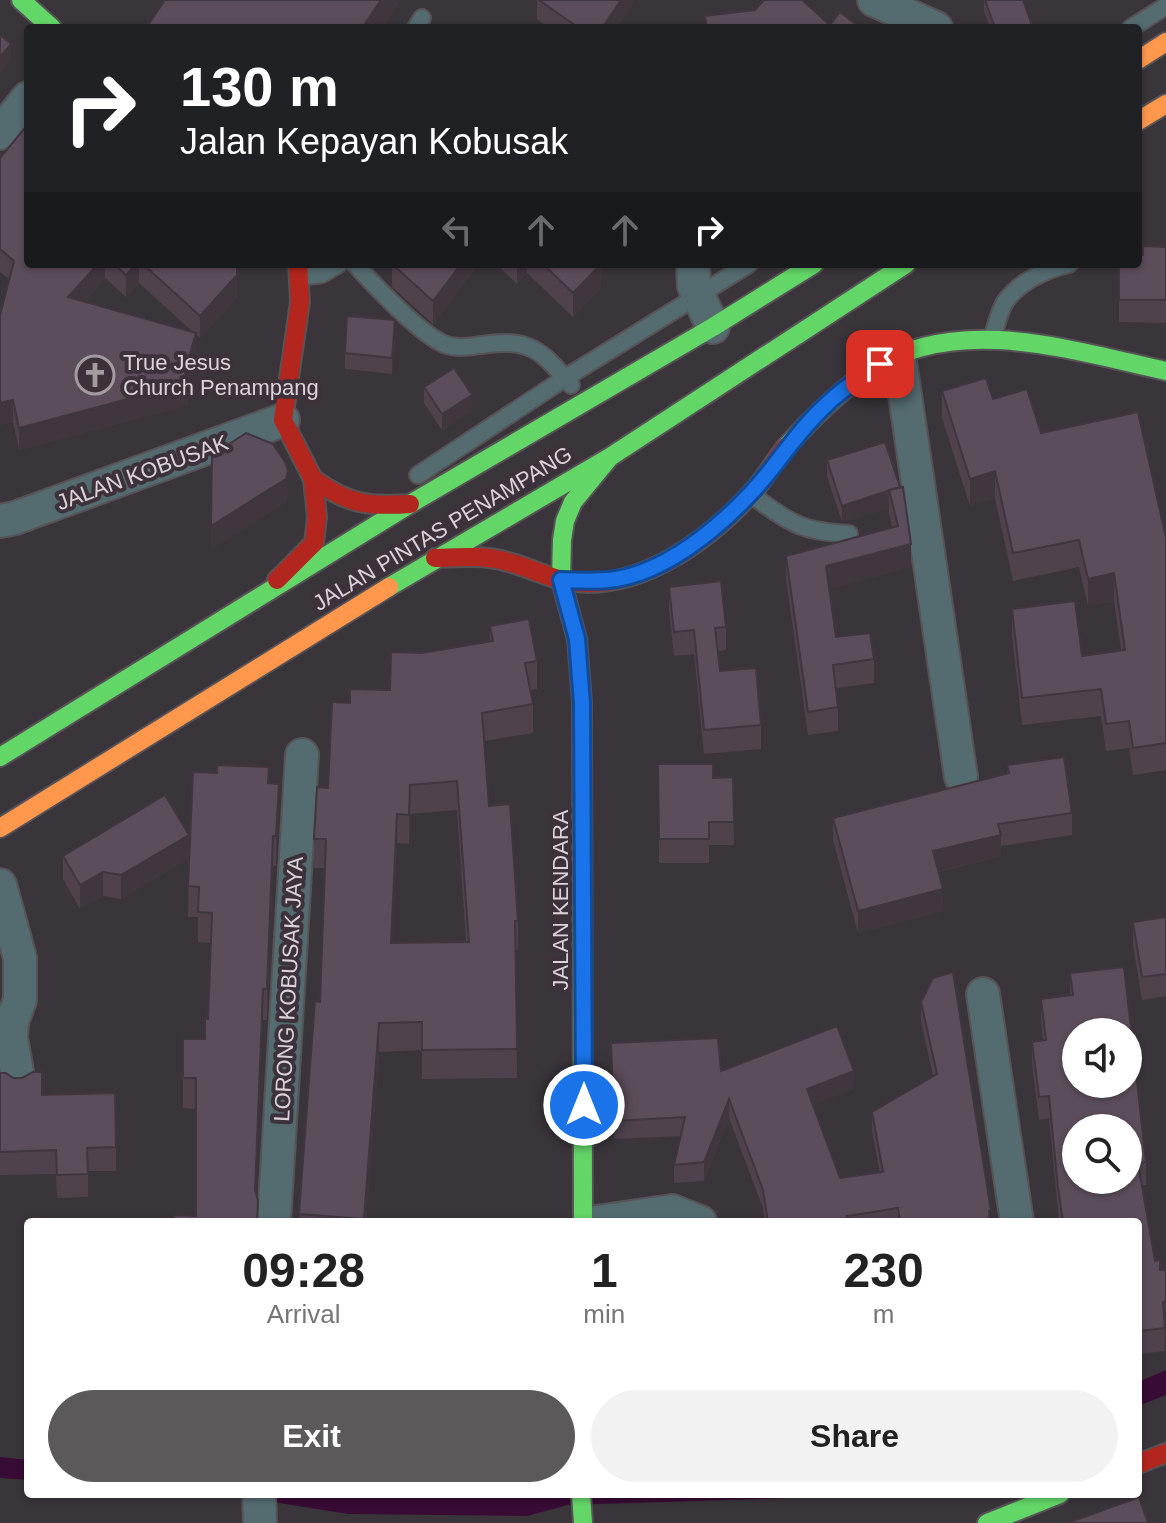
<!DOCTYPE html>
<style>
:root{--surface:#fff;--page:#f2f2f2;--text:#222;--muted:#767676;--accent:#5c595b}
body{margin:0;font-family:Helvetica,sans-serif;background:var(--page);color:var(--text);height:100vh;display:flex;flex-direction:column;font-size:30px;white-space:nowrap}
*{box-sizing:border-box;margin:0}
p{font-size:26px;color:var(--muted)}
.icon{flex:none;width:44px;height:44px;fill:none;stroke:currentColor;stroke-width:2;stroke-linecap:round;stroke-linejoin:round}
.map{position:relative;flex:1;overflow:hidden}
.drawer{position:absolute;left:24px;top:1218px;width:1118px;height:280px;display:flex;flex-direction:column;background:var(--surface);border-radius:8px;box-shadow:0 2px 6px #0004}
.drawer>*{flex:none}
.top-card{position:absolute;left:24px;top:24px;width:1118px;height:244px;border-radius:8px;box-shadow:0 2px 6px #0004;background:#202124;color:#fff;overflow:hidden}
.fabs{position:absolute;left:1062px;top:1018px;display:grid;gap:16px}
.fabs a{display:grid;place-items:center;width:80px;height:80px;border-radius:50%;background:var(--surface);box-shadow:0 2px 6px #0004;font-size:40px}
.pin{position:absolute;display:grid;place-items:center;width:68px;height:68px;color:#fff;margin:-34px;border-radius:16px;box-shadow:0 4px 12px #0006}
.me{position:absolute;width:88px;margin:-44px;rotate:0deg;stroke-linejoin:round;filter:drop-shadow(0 0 6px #0008)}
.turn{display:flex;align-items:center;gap:28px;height:168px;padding:0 24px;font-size:36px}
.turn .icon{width:104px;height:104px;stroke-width:2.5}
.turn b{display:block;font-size:56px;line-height:68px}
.lanes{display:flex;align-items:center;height:76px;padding:0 24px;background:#0003;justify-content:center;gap:40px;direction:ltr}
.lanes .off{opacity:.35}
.eta{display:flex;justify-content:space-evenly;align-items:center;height:136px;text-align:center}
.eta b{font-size:48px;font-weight:800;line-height:56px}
.primary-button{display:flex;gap:16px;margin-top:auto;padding:16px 24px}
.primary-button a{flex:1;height:92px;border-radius:48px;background:var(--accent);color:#fff;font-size:32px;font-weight:800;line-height:92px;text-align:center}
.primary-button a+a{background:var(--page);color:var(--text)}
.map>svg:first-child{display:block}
.water{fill:#380b34}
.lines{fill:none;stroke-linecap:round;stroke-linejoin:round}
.lane-casing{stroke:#565256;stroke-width:20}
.street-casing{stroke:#565256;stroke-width:36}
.fast-casing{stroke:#565256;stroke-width:22}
.slow-casing{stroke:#565256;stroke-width:22}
.jam-casing{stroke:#565256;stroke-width:22}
.lane{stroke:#546b6f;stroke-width:16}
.street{stroke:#546b6f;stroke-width:32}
.fast{stroke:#63d668;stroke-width:18}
.slow{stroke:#ff974d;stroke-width:18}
.jam{stroke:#b3261e;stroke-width:18}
.wall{fill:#4f424d;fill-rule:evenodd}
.shaded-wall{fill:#40363f}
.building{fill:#5c4d5a;stroke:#40363f;stroke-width:2;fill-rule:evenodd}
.route-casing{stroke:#114b97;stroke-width:20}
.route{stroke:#1a73e8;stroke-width:14}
.labels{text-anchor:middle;stroke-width:8;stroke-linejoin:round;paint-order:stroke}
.poi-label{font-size:22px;fill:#dad3d9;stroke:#3d323b;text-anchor:start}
.street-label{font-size:22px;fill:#dad3d9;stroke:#3d323b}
</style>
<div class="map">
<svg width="1166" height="1523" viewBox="0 0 1166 1523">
<rect width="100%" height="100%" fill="#3a353a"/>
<g class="water">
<polygon points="1166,1370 1166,1395 1138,1406 1138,1382"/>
<polygon points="0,1457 28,1460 28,1480 0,1478"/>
<polygon points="202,1494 414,1494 526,1498 539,1494 909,1494 568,1505 527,1516 348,1514 242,1497"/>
</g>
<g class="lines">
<g class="lane-casing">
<g id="lane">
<polyline points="416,28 422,18"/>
<polyline points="1131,28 1166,6"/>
<path d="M 355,264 C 373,284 420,334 444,344 C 454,348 470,347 481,345 C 530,338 540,349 571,385"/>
<polyline points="300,277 322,274 339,264"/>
<path d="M 992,338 C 996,327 999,312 1005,302 C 1019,282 1046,269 1069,264"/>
<polyline points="418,475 565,378 749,264"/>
<path d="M 753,496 C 792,524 800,531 849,534"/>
</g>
</g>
<g class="street-casing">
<g id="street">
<polyline points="874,0 936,28"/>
<polyline points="0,133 28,98"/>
<polyline points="693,264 694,286 713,327"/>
<polyline points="899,354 961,777"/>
<polyline points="0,521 15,518 283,420"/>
<polyline points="0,885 20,958 20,1000 12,1022 11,1038 19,1083"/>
<polyline points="983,994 1017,1222"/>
<polyline points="274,1222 302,755"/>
<polyline points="597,1222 672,1211 700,1222"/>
<polyline points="259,1494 260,1523"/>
</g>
</g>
<g class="fast-casing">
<g id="fast">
<polyline points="21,0 52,28"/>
<path d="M 786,447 C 812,418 839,391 872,369 C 959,313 1074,351 1166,371"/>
<polyline points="389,587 610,457 906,264"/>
<polyline points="0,757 410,504 713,327 814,264"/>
<polyline points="583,1222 582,703 577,639 561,580 562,540 565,521 573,502 609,458"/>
<polyline points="581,1494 583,1523"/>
<polyline points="987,1523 1060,1494"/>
</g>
</g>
<g class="slow-casing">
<g id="slow">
<polyline points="1138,60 1166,42"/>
<polyline points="1138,121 1166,104"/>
<polyline points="0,828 389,587"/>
</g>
</g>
<g class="jam-casing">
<g id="jam">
<path d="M 313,479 C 348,504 368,507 410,504"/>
<path d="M 435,558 C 459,557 485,555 508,562 C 528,567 546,577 567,581 C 639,594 712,538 757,487 C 767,474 776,460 786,447"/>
<polyline points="277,580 314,543 317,517 313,479 283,420 300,302 298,264"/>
<polyline points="1138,1464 1166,1453"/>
</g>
</g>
<use href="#lane" class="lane"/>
<use href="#street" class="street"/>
<use href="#fast" class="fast"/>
<use href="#slow" class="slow"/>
<use href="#jam" class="jam"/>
</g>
<g class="wall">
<polygon points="537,0 635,0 616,28 549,28 537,19"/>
<polygon points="984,0 1023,0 1033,28 990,28 984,11"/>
<path d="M 0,158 L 28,264 L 237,264 L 237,297 L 200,338 L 196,334 L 196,355 L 188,385 L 188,405 L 19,450 L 13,422 L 0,425 L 0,315 L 9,279 L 0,272 ZM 105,278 L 126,297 L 139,283 L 193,332 L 84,302 Z"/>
<polygon points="1166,247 1166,323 1119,322 1119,264"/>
<polygon points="392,264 478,264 433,324 392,287"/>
<polygon points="496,264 602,264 601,265 601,288 573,317 527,273 517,284"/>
<polygon points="395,336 392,374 345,369 345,353"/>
<polygon points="424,387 472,411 442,430 424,403"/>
<polygon points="942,391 993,399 1041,433 1166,538 1166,770 1133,775 1129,748 1106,751 1101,716 1022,725 1012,636 1012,609 1082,656 1121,650 1114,601 1088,606 1079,567 1013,581 995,498 970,506 942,418"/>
<polygon points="885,442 911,567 829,589 836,637 874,659 874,683 836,688 838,707 838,731 808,735 786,579 786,556 892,527 889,514 889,508 842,522 827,476 827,460"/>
<polygon points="669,587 726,627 726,650 718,651 720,671 761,725 761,749 704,754 694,654 674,656 669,610"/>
<path d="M 490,626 L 537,661 L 537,689 L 530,690 L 533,704 L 533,733 L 484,741 L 489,806 L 518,921 L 518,950 L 516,950 L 517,1078 L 422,1079 L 422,1050 L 379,1052 L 366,1222 L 299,1222 L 320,1002 L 325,868 L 314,868 L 314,839 L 350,703 L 390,690 L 422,653 L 490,641 ZM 457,810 L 466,942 L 392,943 L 397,843 L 409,844 L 410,814 Z"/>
<polygon points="658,764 713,778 733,777 734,845 709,845 709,863 659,863"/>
<polygon points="1007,765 1072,813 1072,835 1001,846 1001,856 939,872 943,911 858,933 833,840 833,818 1007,774"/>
<polygon points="269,783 279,814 276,866 273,866 267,1020 263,1020 196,1216 196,1109 183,1108 183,1039 205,1039 208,1019 211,943 198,942 198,917 188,917 189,858 121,899 103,896 80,909 63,879 63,856 189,854"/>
<polygon points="1166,917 1166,996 1142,1000 1133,945 1133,922"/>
<polygon points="1070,973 1146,1162 1146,1185 1142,1185 1155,1261 1160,1270 1166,1270 1165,1351 1140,1354 1140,1373 1138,1374 1138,1222 1059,1222 1049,1118 1039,1120 1032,1065 1032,1042 1043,1040 1041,1021 1041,999 1070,995"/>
<polygon points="921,1002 991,1222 765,1222 763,1208 729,1118 704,1181 674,1183 674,1165 681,1136 614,1139 611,1043 721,1071 854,1089 813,1105 840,1178 880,1173 872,1131 872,1112 933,1076 921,1021"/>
<polygon points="0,1073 42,1095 116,1147 116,1171 88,1171 88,1197 57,1198 56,1174 0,1175"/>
</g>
<g class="shaded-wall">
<polygon points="381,0 401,0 383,28 362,28"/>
<polygon points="621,0 635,0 616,28 602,28"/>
<polygon points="11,44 11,60 0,73 0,57"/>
<polygon points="98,264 105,264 105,278 68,320 68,297"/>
<polygon points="136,264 139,264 139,283 126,297 126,275"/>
<polygon points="461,264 478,264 433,324 433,301"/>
<polygon points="517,264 527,264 527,273 517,284"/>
<polygon points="590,264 602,264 601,265 601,288 573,317 573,293"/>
<polygon points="237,275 237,297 200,338 200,316"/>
<polygon points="395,320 395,336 392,374 392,358"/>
<polygon points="196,333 196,355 188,385 188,405 19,450 19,428 185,372"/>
<polygon points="472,395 472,411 442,430 442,414"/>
<polygon points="13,400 13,422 0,425 0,403"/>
<polygon points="288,471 288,495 286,503 211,550 211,526"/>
<polygon points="995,471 995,498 970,506 970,479"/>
<polygon points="889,492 889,508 842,522 842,506"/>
<polygon points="911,544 911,567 826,590 826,566"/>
<polygon points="1114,573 1114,601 1088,606 1088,579"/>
<polygon points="279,784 279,814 276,866 276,836"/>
<polygon points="410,785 410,814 409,844 409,815"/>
<polygon points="397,814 397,843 391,972 391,943"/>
<polygon points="189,835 189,858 121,899 121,875"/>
<polygon points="1001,835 1001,856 933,873 933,851"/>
<polygon points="273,836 273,866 267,1020 267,989"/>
<polygon points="103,872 103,896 80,909 80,885"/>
<polygon points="943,889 943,911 858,933 858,911"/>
<polygon points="263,989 263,1020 255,1221 255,1190"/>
<polygon points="379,1023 379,1052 366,1222 364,1222"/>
<polygon points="854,1071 854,1089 807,1108 807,1089"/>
<polygon points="729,1099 729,1118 704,1181 704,1162"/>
<polygon points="1140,1331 1140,1373 1138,1374 1138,1351"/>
</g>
<g class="building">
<polygon points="165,0 381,0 362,28 146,28"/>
<polygon points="539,0 621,0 602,28 579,28"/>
<polygon points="764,0 802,0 830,25 840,12 861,28 707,28 705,16 755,10"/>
<polygon points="985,0 1023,0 1033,28 995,28"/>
<polygon points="0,35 11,44 0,57"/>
<polygon points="28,124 28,264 98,264 68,297 196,333 185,372 188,383 19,428 13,400 0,403 0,315 14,261 0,249 0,158"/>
<polygon points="1143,246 1166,247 1166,300 1119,300 1119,264 1138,264 1138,255 1143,255"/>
<polygon points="114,264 136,264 126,275"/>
<polygon points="143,264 237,264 237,275 200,316"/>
<polygon points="392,264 461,264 433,301"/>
<polygon points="543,264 601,264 573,293"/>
<polygon points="347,316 395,320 392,358 345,353"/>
<polygon points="454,368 472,395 442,414 424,387"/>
<polygon points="986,378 993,399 1027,389 1041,433 1138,412 1166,538 1166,743 1133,748 1129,721 1106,724 1101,689 1022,698 1012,609 1075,601 1082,656 1125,650 1114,573 1088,579 1079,540 1013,553 995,471 970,479 942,391"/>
<polygon points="246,433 273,444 285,462 288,471 286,479 211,526 212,455"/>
<polygon points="885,442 900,487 842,506 827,460"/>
<polygon points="903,487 911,544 826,566 836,637 870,633 874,659 833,665 838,707 808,712 786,556 898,526 889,490"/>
<polygon points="721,581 726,627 715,628 720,671 756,668 761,725 704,730 694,630 674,632 669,587"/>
<path d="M 529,619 L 537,661 L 525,663 L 533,704 L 482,713 L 489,806 L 510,804 L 518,921 L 515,921 L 517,1049 L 422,1050 L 422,1022 L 379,1023 L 364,1219 L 299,1214 L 315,1001 L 320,1002 L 326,839 L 314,839 L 317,787 L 328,788 L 332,702 L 350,703 L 350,689 L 390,690 L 391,652 L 422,653 L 493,641 L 490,626 ZM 457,781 L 469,942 L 391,943 L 397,814 L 409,815 L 410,785 Z"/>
<polygon points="1064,757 1072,813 998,824 1001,835 933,851 943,889 858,911 833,818 1009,773 1007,765"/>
<polygon points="658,764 713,764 713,778 733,777 734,822 709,822 709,839 659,839"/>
<polygon points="217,765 269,767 268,783 279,784 276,836 273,836 267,989 263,989 255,1190 258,1201 257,1222 174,1222 174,1215 196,1216 196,1078 183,1078 183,1039 205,1039 205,1019 208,1019 212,913 198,912 199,887 188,886 193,772 217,773"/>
<polygon points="165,795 189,835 121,875 103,872 80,885 63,856"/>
<polygon points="1166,917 1166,974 1142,977 1133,922"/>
<path d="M 1124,967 L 1146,1162 L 1138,1163 L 1155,1261 L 1160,1260 L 1160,1270 L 1166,1270 L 1166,1302 L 1163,1302 L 1165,1328 L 1140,1331 L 1140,1351 L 1138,1351 L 1138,1222 L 1063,1222 L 1058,1188 L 1049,1096 L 1039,1097 L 1032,1042 L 1046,1040 L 1041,999 L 1073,995 L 1070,973 ZM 1076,1032 L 1128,1032 L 1128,1084 L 1076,1084 ZM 1076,1128 L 1128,1128 L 1128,1180 L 1076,1180 Z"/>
<polygon points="953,972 991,1211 989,1211 990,1222 900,1222 898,1208 847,1216 848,1222 768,1222 763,1190 729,1099 704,1162 674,1165 685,1117 614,1121 611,1043 718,1038 721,1071 837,1026 854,1071 807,1089 840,1178 883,1172 872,1112 937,1074 921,1002 933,978"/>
<polygon points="33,1072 42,1072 42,1095 115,1093 116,1147 87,1148 88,1174 57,1175 56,1150 0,1152 0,1073 6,1073 13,1078 22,1078"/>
<polygon points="1139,1497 1148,1523 1068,1523"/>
</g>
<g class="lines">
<g class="route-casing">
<path id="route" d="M 584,1105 L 582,703 L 577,639 L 561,580 C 579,581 597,582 616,579 C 666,571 716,530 750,494 C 777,466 796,432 826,405 C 842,389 861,377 880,364"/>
</g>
<use href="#route" class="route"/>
</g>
<defs>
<g id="church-ring" transform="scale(2)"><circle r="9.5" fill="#3d323b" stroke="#a29ca1" stroke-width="1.5"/><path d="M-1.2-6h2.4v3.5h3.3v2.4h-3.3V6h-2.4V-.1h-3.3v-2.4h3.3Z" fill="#a29ca1"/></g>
</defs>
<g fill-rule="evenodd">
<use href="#church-ring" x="95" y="375"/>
</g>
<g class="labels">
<g class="poi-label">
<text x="123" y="370">True Jesus<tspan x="123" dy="25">Church Penampang</tspan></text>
</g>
<g class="street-label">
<text transform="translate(142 472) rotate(-20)" y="8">JALAN KOBUSAK</text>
<text transform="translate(442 528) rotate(-31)" y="8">JALAN PINTAS PENAMPANG</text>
<text transform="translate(560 900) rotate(-90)" y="8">JALAN KENDARA</text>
<text transform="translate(288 989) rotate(-87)" y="8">LORONG KOBUSAK JAYA</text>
</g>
</g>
</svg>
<div class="fabs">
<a><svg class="icon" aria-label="sound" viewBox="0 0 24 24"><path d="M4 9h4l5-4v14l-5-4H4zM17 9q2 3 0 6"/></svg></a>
<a><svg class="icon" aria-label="search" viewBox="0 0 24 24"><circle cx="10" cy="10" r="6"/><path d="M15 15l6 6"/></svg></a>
</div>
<div class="pin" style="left:880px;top:364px;background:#d93025"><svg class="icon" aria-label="arrive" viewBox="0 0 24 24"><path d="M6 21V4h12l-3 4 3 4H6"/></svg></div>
<svg class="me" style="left:584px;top:1105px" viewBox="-20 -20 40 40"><circle r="17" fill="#1a73e8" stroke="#fff" stroke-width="3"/><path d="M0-11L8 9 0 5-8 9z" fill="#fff"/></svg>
<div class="top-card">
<div class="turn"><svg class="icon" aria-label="right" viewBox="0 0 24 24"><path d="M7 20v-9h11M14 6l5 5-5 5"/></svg><div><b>130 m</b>Jalan Kepayan Kobusak</div></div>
<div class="lanes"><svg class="icon off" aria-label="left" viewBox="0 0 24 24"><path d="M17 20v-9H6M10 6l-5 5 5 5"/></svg><svg class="icon off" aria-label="ahead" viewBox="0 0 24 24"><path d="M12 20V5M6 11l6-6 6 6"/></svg><svg class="icon off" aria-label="ahead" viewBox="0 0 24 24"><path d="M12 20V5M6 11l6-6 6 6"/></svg><svg class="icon" aria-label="right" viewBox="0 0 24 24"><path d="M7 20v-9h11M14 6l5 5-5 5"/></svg></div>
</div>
<section class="drawer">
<div class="eta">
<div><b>09:28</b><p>Arrival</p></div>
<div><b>1</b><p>min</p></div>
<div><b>230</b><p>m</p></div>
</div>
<div class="primary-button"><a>Exit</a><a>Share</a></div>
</section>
</div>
